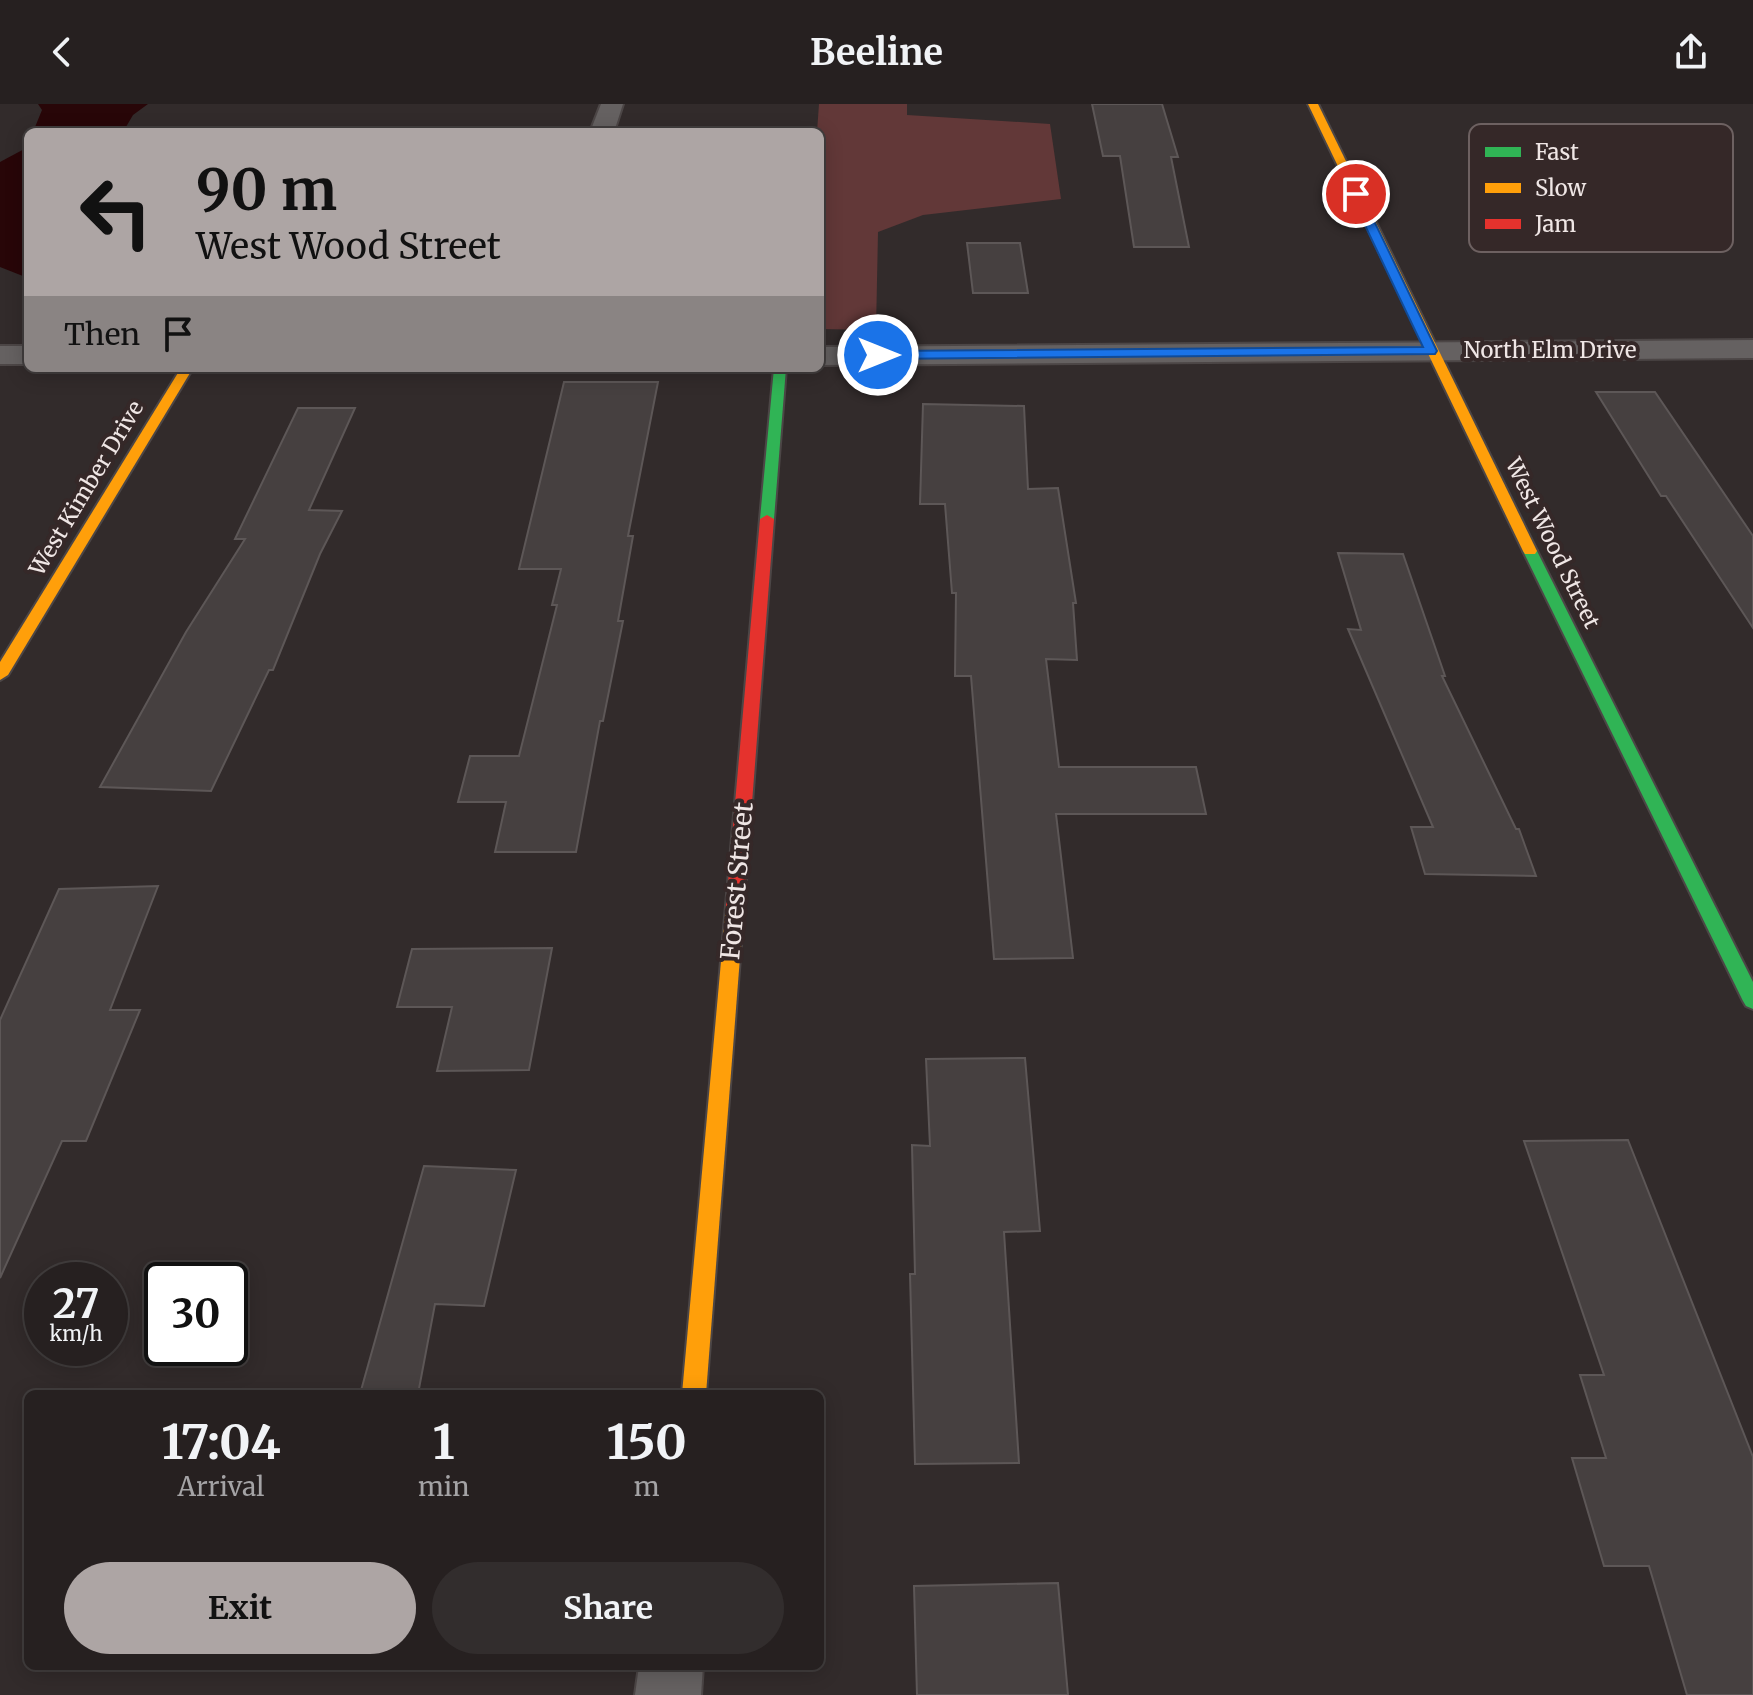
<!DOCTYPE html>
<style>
:root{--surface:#262020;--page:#322d2d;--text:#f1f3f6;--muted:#a4a3a5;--line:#423e3e;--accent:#ada5a4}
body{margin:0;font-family:Merriweather,serif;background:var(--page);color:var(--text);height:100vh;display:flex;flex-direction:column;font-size:30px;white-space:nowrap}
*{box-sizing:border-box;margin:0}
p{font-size:26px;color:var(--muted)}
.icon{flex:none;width:44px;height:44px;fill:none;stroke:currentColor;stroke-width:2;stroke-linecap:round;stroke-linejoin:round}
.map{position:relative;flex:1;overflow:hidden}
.drawer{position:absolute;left:24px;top:1286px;width:800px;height:280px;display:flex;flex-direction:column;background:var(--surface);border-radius:12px;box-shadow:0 4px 20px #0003,0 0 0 2px var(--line)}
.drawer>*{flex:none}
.top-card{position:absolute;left:24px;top:24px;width:800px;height:244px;border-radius:12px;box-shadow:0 4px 20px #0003,0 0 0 2px var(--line);background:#ada5a4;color:#111;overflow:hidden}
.speed{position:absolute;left:24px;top:1158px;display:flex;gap:16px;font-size:40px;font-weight:700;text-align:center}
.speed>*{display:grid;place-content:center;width:104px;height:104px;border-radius:50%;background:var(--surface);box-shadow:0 4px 20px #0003,0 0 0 2px var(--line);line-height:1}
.speed small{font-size:20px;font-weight:400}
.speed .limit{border:4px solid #111;border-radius:12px;background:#fff;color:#111}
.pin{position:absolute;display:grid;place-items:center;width:68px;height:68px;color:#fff;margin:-34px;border:4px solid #fff;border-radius:50%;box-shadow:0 2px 8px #0007}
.me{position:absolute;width:88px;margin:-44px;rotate:90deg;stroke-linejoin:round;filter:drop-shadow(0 0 6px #0008)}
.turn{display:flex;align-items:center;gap:28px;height:168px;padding:0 40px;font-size:36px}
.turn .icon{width:104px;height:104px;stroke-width:2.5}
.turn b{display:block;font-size:56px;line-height:68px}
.then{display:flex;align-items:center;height:76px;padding:0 40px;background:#0003;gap:16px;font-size:30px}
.eta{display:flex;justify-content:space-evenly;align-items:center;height:136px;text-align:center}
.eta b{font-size:48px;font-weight:700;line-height:56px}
.cta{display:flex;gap:16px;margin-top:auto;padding:16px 40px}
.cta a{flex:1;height:92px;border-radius:48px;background:var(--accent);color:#111;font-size:32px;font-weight:700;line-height:92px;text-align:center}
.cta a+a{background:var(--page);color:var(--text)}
header{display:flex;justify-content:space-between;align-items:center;height:104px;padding:0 40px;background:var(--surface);font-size:36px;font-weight:700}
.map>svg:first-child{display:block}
.green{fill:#623838}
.water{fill:#280608}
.building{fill:#464040;stroke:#5d5757;stroke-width:2}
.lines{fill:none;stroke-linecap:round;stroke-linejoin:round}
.street-casing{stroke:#4c4646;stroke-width:4}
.fast-casing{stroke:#4c4646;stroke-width:4}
.slow-casing{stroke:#4c4646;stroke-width:4}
.jam-casing{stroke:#4c4646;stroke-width:4}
.street{fill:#656161;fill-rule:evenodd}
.fast{fill:#30b455;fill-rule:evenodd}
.slow{fill:#ff9f0a;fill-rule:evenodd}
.jam{fill:#e5322d;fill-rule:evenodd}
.route{fill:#1a73e8;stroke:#114b97;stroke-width:2}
.labels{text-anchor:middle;stroke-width:8;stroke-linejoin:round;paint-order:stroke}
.far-street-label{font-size:22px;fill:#efe6e5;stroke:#352828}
.street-label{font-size:26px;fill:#efe6e5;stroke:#352828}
.key{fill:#352828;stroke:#6d6161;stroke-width:2}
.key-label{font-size:22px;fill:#efe6e5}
</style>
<header><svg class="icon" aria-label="back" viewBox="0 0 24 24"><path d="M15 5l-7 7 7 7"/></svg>Beeline<svg class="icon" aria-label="share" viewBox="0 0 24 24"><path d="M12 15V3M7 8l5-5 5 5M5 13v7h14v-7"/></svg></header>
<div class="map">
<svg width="1753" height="1591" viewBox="0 0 1753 1591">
<rect width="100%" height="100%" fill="#322b2b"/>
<polygon class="green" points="819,0 907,0 907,11 1050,20 1061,95 923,111 878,128 876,226 820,225 820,28 817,28"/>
<g class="water">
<polygon points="38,0 148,0 133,11 123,28 33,28 42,6"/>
<polygon points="28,43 28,174 0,163 0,58"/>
</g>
<g class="building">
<polygon points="1092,0 1162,0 1178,53 1171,53 1189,143 1134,143 1120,52 1103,52"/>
<polygon points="967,139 1020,139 1028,189 973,189"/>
<polygon points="564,278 658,278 628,432 633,432 618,517 623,517 603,617 600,617 576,748 495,748 506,698 458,698 470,652 519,652 557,501 552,501 561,465 519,465"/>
<polygon points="1596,288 1655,288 1753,432 1753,524 1666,392 1661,392"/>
<polygon points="923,300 1024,302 1028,385 1058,384 1076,499 1073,499 1077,556 1046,555 1059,663 1196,663 1206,710 1056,710 1073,854 994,855 971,572 955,572 956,489 952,489 945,400 920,400"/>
<polygon points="298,304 355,304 309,406 342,407 320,450 273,566 269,566 211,687 100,683 186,528 245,435 235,435"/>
<polygon points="1338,449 1403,450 1445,572 1442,572 1516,725 1519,725 1536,772 1425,770 1411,723 1433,723 1348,525 1361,526"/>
<polygon points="158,782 110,906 140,906 86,1037 62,1037 0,1174 0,916 59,785"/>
<polygon points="552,844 529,966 437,967 452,903 397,903 412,845"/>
<polygon points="1025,954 1040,1127 1004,1128 1019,1359 915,1360 910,1170 915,1170 912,1041 930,1042 926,955"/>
<polygon points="1628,1036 1753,1353 1753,1591 1687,1591 1649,1462 1604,1462 1572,1354 1606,1354 1580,1271 1604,1271 1524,1037"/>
<polygon points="424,1062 516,1066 484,1202 435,1200 418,1290 360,1290"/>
<polygon points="1058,1479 1068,1591 917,1591 914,1482"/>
</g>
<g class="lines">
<g class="street-casing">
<g id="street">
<polygon points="601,0 623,0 614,28 590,28"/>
<polygon points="1753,236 1753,254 820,261 820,243"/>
<rect x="0" y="242" width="28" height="18"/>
<polygon points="639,1562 703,1562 701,1591 635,1591"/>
</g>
</g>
<g class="fast-casing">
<g id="fast">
<polygon points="774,264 786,264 774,415 767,419 760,415"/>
<polygon points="1530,443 1537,447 1753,878 1753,905 1746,902 1743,897 1523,447"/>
</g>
</g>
<g class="slow-casing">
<g id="slow">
<polygon points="1308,0 1318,0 1537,447 1535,450 1525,450 1523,447"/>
<polygon points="181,264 193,264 8,571 0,576 0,558"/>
<polygon points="735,795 741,797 744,802 706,1290 682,1290 726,802 729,797"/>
</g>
</g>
<g class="jam-casing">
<polygon id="jam" points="767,411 774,415 744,802 741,807 729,807 726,802 760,415"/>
</g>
<use href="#street" class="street"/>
<use href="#fast" class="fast"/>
<use href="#slow" class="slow"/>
<use href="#jam" class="jam"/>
</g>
<polygon class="route" points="1356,87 1361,90 1437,247 1435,250 878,255 872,251 878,247 1423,243 1350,90"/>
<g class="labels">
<g class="far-street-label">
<text x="1550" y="254">North Elm Drive</text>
<text transform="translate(86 384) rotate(-59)" y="8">West Kimber Drive</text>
<text transform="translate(1553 439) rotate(64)" y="8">West Wood Street</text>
</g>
<g class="street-label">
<text transform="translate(737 777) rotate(-85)" y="9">Forest Street</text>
</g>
</g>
<rect x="1469" y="20" width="264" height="128" rx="12" class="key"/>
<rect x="1485" y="43" width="36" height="10" fill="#30b455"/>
<rect x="1485" y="79" width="36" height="10" fill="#ff9f0a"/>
<rect x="1485" y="115" width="36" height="10" fill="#e5322d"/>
<g class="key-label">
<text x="1535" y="56">Fast</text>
<text x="1535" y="92">Slow</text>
<text x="1535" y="128">Jam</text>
</g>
</svg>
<div class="speed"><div>27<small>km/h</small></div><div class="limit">30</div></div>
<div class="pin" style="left:1356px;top:90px;background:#d93025"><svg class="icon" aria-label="arrive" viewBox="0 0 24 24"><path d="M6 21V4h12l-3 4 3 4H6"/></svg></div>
<svg class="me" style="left:878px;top:251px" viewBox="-20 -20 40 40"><circle r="17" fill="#1a73e8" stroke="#fff" stroke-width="3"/><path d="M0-11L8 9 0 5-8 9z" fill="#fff"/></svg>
<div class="top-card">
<div class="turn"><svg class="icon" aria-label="left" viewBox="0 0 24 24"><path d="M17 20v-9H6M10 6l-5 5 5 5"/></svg><div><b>90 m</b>West Wood Street</div></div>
<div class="then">Then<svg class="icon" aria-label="arrive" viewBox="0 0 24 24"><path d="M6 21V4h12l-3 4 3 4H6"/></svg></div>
</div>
<section class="drawer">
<div class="eta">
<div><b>17:04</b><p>Arrival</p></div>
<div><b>1</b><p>min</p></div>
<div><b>150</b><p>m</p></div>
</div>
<div class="cta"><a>Exit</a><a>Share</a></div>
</section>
</div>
